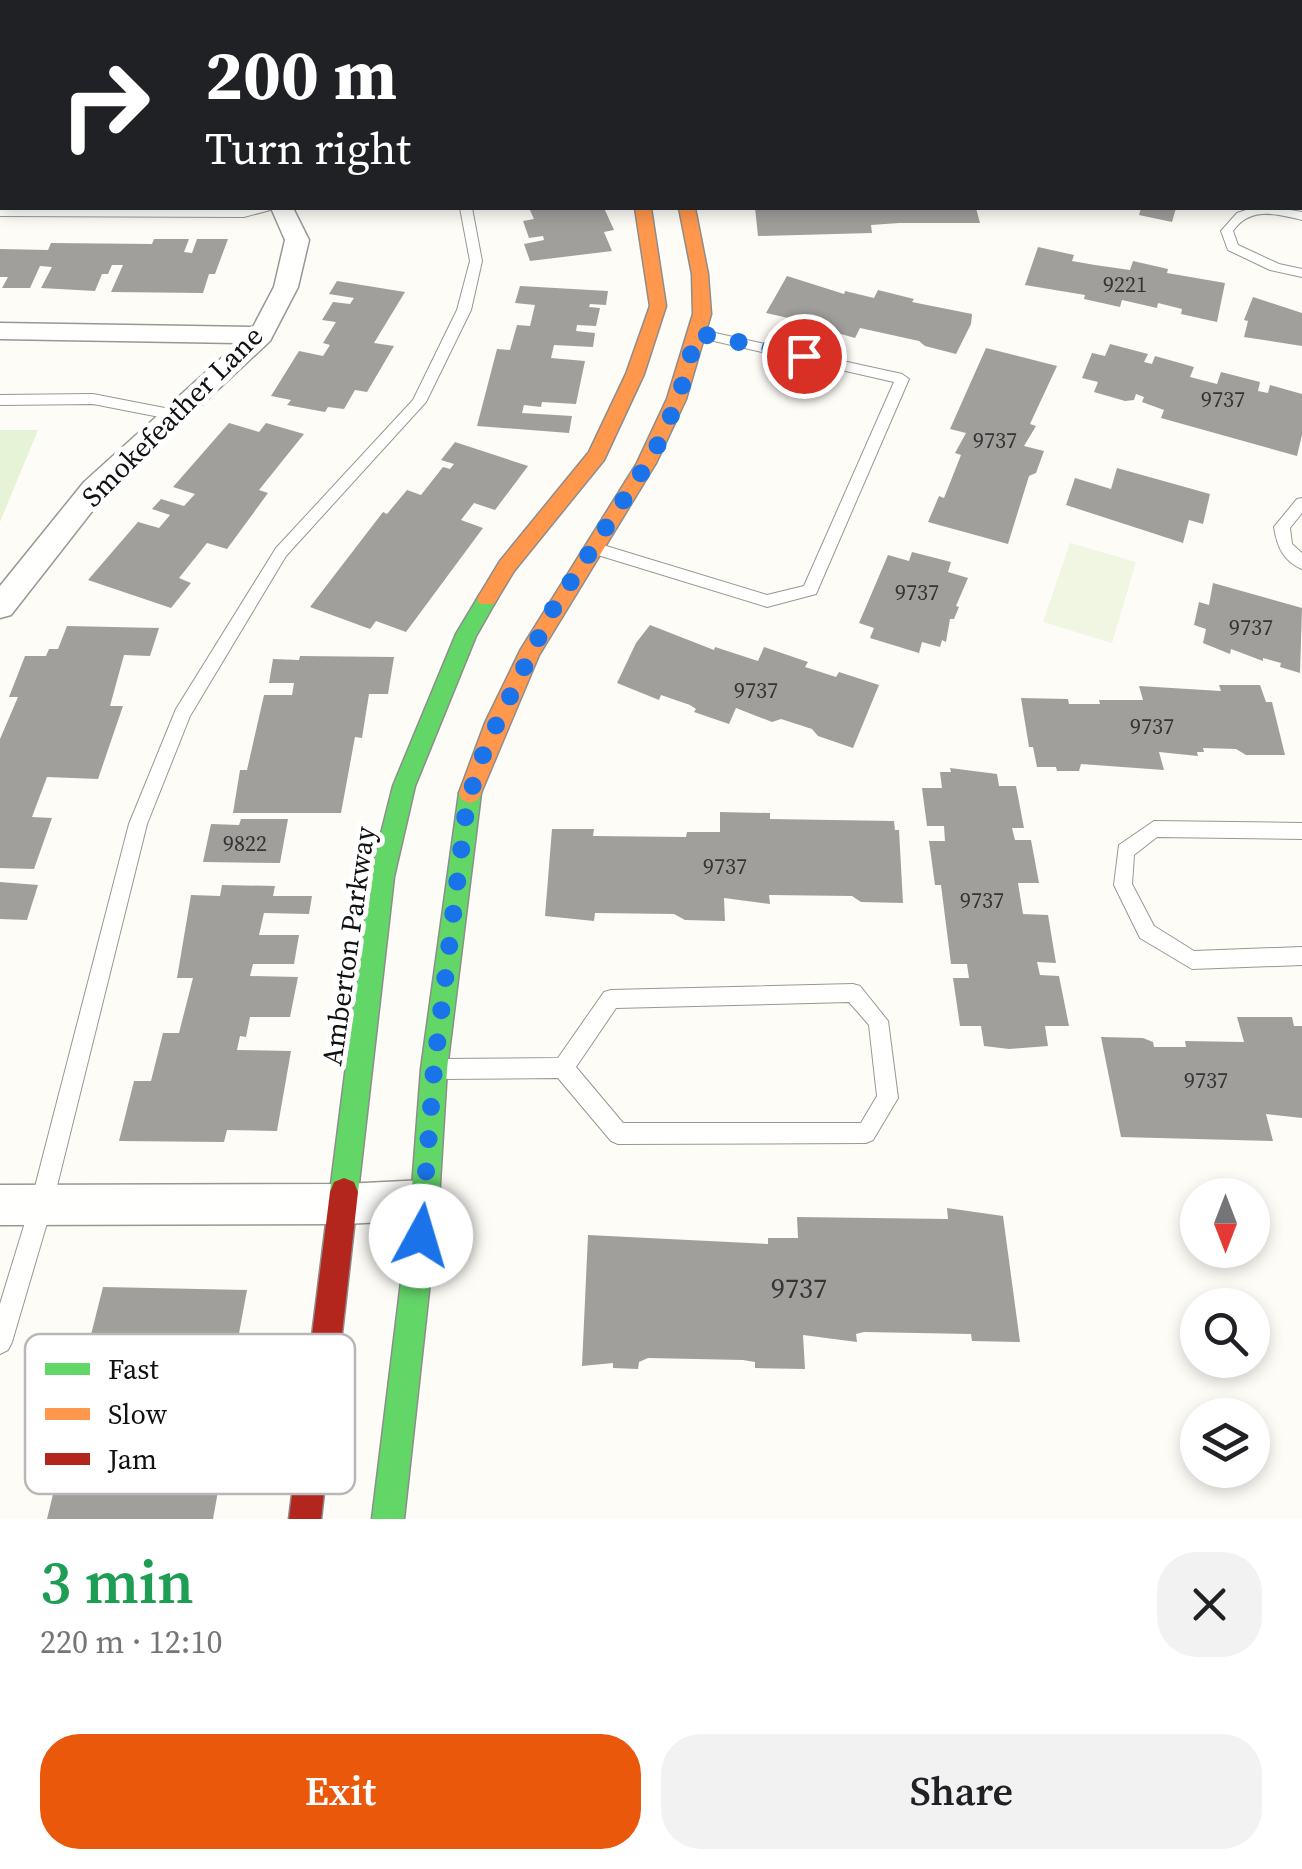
<!DOCTYPE html>
<meta charset="utf-8">
<style>
:root{--surface:#fff;--page:#f2f2f2;--text:#202124;--muted:#757577;--accent:#ea580c}
body{margin:0;font-family:"Source Serif 4",serif;background:var(--page);color:var(--text);height:100vh;display:flex;flex-direction:column;font-size:38px;white-space:nowrap}
*{box-sizing:border-box;margin:0}
p{font-size:32px;color:var(--muted)}
.icon{flex:none;width:55px;height:55px;fill:none;stroke:currentColor;stroke-width:2;stroke-linecap:round;stroke-linejoin:round}
.map{position:relative;height:1519px;overflow:hidden}
.details{display:flex;flex-direction:column;background:var(--surface);flex:1}
.details>*{flex:none}
.top-card{position:absolute;left:0px;top:0px;width:1302px;height:210px;box-shadow:0 5px 15px #0003;background:#202124;color:#fff;overflow:hidden}
.needle{width:65px;rotate:180deg}
.buttons{position:absolute;left:1180px;top:1178px;display:grid;gap:20px}
.buttons a{display:grid;place-items:center;width:90px;height:90px;border-radius:50%;background:var(--surface);box-shadow:0 5px 15px #0003;font-size:50px}
.pin{position:absolute;display:grid;place-items:center;width:85px;height:85px;color:#fff;margin:-42px;border:5px solid #fff;border-radius:50%;box-shadow:0 2px 10px #0007}
.me{position:absolute;width:110px;margin:-55px;rotate:6deg;stroke-linejoin:round;filter:drop-shadow(0 0 8px #0008)}
.turn{display:flex;align-items:center;gap:35px;height:210px;padding:0 40px;font-size:45px}
.turn .icon{width:130px;height:130px;stroke-width:2.5}
.turn b{display:block;font-size:70px;line-height:85px}
.round{display:grid;place-items:center;flex:none;width:105px;height:105px;border-radius:40px;background:var(--page)}
.headline{display:flex;align-items:center;justify-content:space-between;height:170px;padding:0 40px}
h1{font-size:60px;font-weight:600;line-height:75px;color:#1e9e55}
.action{display:flex;gap:20px;margin-top:auto;padding:20px 40px}
.action a{flex:1;height:115px;border-radius:40px;background:var(--accent);color:#fff;font-size:40px;font-weight:600;line-height:115px;text-align:center}
.action a+a{background:var(--page);color:var(--text)}
.map>svg:first-child{display:block}
.green{fill:#e7f3d7}
.pitch{fill:#f0f6e1}
.building{fill:#a19f9c}
.lines{fill:none;stroke-linecap:round;stroke-linejoin:round}
.lane-casing{stroke:#979795;stroke-width:2}
.street-casing{stroke:#979795;stroke-width:3}
.fast-casing{stroke:#8e8d8b;stroke-width:3}
.slow-casing{stroke:#8e8d8b;stroke-width:3}
.jam-casing{stroke:#8e8d8b;stroke-width:3}
.lane{fill:#fffffe;fill-rule:evenodd}
.street{fill:#fffffe;fill-rule:evenodd}
.fast{fill:#63d668;fill-rule:evenodd}
.slow{fill:#ff974d;fill-rule:evenodd}
.jam{fill:#b3261e;fill-rule:evenodd}
.route{stroke:#1a73e8;stroke-width:18;stroke-dasharray:0 32.4}
.labels{text-anchor:middle;stroke-width:10;stroke-linejoin:round;paint-order:stroke}
.number-label{font-size:22px;fill:#353434}
.street-label{font-size:28px;fill:#111;stroke:#fff}
.near-number-label{font-size:28px;fill:#353434}
.key{fill:#fff;stroke:#b8b8b8;stroke-width:2.5}
.key-label{font-size:28px;fill:#111}
</style>
<div class="map">
<svg width="1302" height="1519" viewBox="0 0 1302 1519">
<rect width="100%" height="100%" fill="#fdfcf7"/>
<polygon class="green" points="0,430 38,430 0,522"/>
<polygon class="pitch" points="1070,543 1136,562 1112,643 1043,622"/>
<g class="building">
<polygon points="529,208 604,208 614,230 604,232 612,251 530,261 524,244 544,240 543,236 529,238 523,221 534,219"/>
<polygon points="755,208 976,208 980,223 899,223 871,225 872,233 758,236"/>
<polygon points="1141,208 1176,208 1172,222 1139,215"/>
<polygon points="154,239 189,239 184,252 192,253 197,239 228,239 215,274 209,274 203,293 111,292 123,265 112,265 108,274 102,274 95,291 41,288 52,267 40,266 30,288 2,288 8,277 0,277 0,249 48,250 51,243 152,244"/>
<polygon points="1038,247 1074,255 1072,261 1095,265 1130,270 1133,261 1168,269 1167,273 1225,283 1217,322 1181,314 1182,309 1158,303 1157,308 1122,300 1120,307 1084,299 1085,295 1025,285"/>
<polygon points="787,276 844,294 845,291 874,298 878,290 914,299 912,302 972,314 971,324 956,354 925,346 919,341 860,328 855,338 827,330 824,326 766,313"/>
<polygon points="337,281 405,292 374,343 394,346 367,392 355,390 344,409 328,407 325,412 287,405 291,400 271,396 299,351 323,356 330,345 323,343 336,322 322,320 333,302 350,304 354,298 329,294"/>
<polygon points="520,286 608,291 606,305 590,304 589,307 600,308 596,326 577,325 576,331 595,333 593,347 554,345 551,358 585,361 576,404 542,402 541,407 524,405 522,413 572,416 569,433 477,426 497,349 510,350 517,325 530,326 535,305 515,303"/>
<polygon points="1253,297 1302,313 1302,346 1244,337 1248,321 1244,320"/>
<polygon points="1110,344 1148,354 1144,362 1152,364 1155,356 1194,367 1190,377 1217,384 1221,372 1260,382 1258,391 1268,393 1270,385 1302,394 1302,435 1297,456 1161,418 1164,410 1142,402 1144,397 1136,394 1134,400 1125,401 1094,392 1098,382 1082,378 1092,353 1105,356"/>
<polygon points="986,348 1057,366 1030,424 1036,426 1024,446 1044,451 1036,473 1029,476 1008,544 928,522 939,496 944,498 961,455 955,453 966,433 950,429"/>
<polygon points="229,423 259,432 266,423 304,434 259,490 268,493 227,549 207,543 179,578 191,583 171,608 88,580 138,522 159,528 170,515 152,509 161,499 184,506 195,494 173,487"/>
<polygon points="455,442 528,466 495,510 474,503 461,520 483,528 406,632 376,621 370,629 310,607 383,512 387,514 407,490 421,495 443,467 450,469 454,464 441,460"/>
<polygon points="1117,468 1210,494 1203,524 1189,520 1183,543 1066,505 1075,478 1111,489"/>
<polygon points="912,552 951,562 948,572 968,578 956,606 959,607 954,619 950,619 946,642 942,640 940,647 922,642 919,653 870,638 874,628 859,623 888,555 909,561"/>
<polygon points="1213,583 1302,608 1300,673 1280,667 1281,663 1263,658 1263,661 1231,649 1230,654 1203,643 1206,629 1194,625 1199,602 1209,605"/>
<polygon points="650,625 714,650 715,647 758,661 764,647 808,662 805,667 836,677 839,672 879,685 853,748 818,736 812,729 781,719 772,722 736,708 729,724 694,712 696,709 690,705 661,695 659,700 617,683 636,643"/>
<polygon points="67,626 159,628 150,656 124,655 110,706 123,706 98,779 47,777 32,817 52,818 34,869 0,868 0,739 18,697 9,697 25,656 46,656 49,649 58,649"/>
<polygon points="300,656 394,657 388,694 369,694 362,738 355,737 341,813 233,813 240,770 247,770 264,695 292,695 294,683 269,683 273,659 299,660"/>
<polygon points="1219,685 1260,685 1266,702 1272,702 1285,755 1246,755 1236,749 1203,748 1204,752 1197,752 1198,756 1159,752 1164,770 1081,764 1079,771 1057,771 1056,767 1037,767 1033,747 1029,747 1021,698 1068,699 1069,704 1100,704 1099,700 1143,700 1139,686 1221,691"/>
<polygon points="950,768 997,774 999,786 1016,786 1024,828 1012,828 1015,840 1031,840 1039,883 1018,883 1023,914 1048,915 1056,963 1037,962 1040,975 1059,976 1069,1026 1045,1026 1048,1046 1009,1049 984,1046 981,1026 960,1026 953,978 969,978 967,964 951,964 941,885 935,885 929,841 945,841 944,826 927,826 922,788 942,788 940,772 951,772"/>
<polygon points="720,812 770,813 770,819 894,821 895,830 899,830 903,903 861,902 852,896 769,895 770,904 724,898 725,921 685,920 674,914 595,913 594,921 545,916 552,829 594,829 593,836 686,837 687,832 720,832"/>
<polygon points="241,819 288,819 280,863 203,862 211,824 239,825"/>
<polygon points="0,882 38,885 27,920 0,919"/>
<polygon points="222,885 275,886 273,896 312,896 309,914 264,913 259,935 299,935 294,964 253,964 250,976 298,977 290,1017 250,1017 246,1037 240,1036 237,1050 291,1051 277,1131 227,1130 224,1142 119,1141 134,1081 151,1081 163,1033 179,1033 193,978 177,978 191,895 220,896"/>
<polygon points="1237,1017 1292,1017 1294,1026 1302,1026 1302,1118 1266,1114 1273,1141 1121,1137 1101,1037 1143,1038 1153,1042 1154,1047 1186,1047 1185,1041 1244,1042"/>
<polygon points="947,1208 1003,1216 1020,1342 972,1341 971,1334 864,1332 856,1334 857,1342 803,1335 805,1369 755,1368 755,1362 743,1360 648,1358 639,1362 638,1369 613,1368 613,1363 582,1366 588,1235 768,1244 768,1238 798,1238 797,1217 948,1219"/>
<polygon points="103,1287 247,1290 214,1469 222,1469 213,1519 47,1519 55,1486 46,1486 62,1422 69,1422"/>
</g>
<g class="lines">
<g class="lane-casing">
<g id="lane">
<polygon points="1003,0 1019,0 1020,2 1005,2"/>
<rect x="0" y="29" width="2" height="6"/>
<rect x="1300" y="87" width="2" height="8"/>
<polygon points="0,208 244,209 278,208 244,217 0,216"/>
<polygon points="460,208 472,208 482,261 471,310 426,402 286,556 190,716 147,824 52,1206 12,1342 8,1350 0,1354 0,1304 30,1206 129,824 176,709 276,548 413,400 457,310 470,261"/>
<path d="M 1252,208 L 1278,208 L 1302,212 L 1302,220 C 1277,214 1250,206 1233,231 L 1238,245 L 1279,264 L 1302,269 L 1302,277 L 1270,270 L 1228,250 L 1221,231 L 1237,213 Z"/>
<polygon points="697,329 902,374 909,379 816,594 767,607 588,552 585,548 593,542 767,595 804,586 894,382 692,336 692,330"/>
<polygon points="93,394 175,410 182,415 175,420 93,404 0,405 0,395"/>
<path d="M 1302,498 L 1302,513 L 1290,528 L 1292,544 L 1302,553 L 1302,569 C 1283,561 1277,546 1274,527 L 1297,499 Z"/>
<polygon points="1154,821 1302,823 1302,839 1157,837 1134,855 1132,884 1154,926 1194,951 1302,947 1302,965 1192,969 1140,938 1114,885 1119,845"/>
<path d="M 853,984 L 860,986 L 888,1021 L 898,1098 L 873,1140 L 866,1143 L 618,1144 L 611,1141 L 558,1078 L 439,1079 L 432,1076 L 429,1069 L 432,1062 L 439,1059 L 558,1058 L 604,992 L 611,990 ZM 849,1002 L 869,1025 L 877,1096 L 861,1123 L 623,1123 L 576,1067 L 616,1008 Z"/>
</g>
</g>
<g class="street-casing">
<g id="street">
<rect x="0" y="109" width="2" height="12"/>
<polygon points="271,208 293,208 309,240 298,287 270,341 104,496 11,615 0,618 0,586 84,482 238,343 0,339 0,323 253,327 274,287 285,240"/>
<polygon points="425,1180 439,1186 445,1200 439,1214 425,1220 344,1224 0,1225 0,1185 344,1184"/>
</g>
</g>
<g class="fast-casing">
<g id="fast">
<polygon points="416,0 434,0 436,2 418,2"/>
<polygon points="475,0 493,0 495,2 477,2"/>
<polygon points="487,591 497,599 476,636 415,786 394,877 358,1192 354,1202 344,1206 334,1202 330,1192 370,877 393,786 456,634 480,594"/>
<polygon points="470,783 478,786 481,793 447,1069 439,1200 404,1519 372,1519 411,1200 421,1069 459,793 462,786"/>
</g>
</g>
<g class="slow-casing">
<g id="slow">
<polygon points="635,208 651,208 666,306 644,374 604,460 514,571 494,604 480,604 477,599 500,561 589,452 626,374 650,306"/>
<polygon points="679,208 695,208 708,274 711,314 686,399 656,463 539,655 478,800 470,803 462,800 459,793 485,723 521,649 637,463 667,399 693,314 692,274"/>
</g>
</g>
<g class="jam-casing">
<polygon id="jam" points="344,1178 354,1182 358,1192 321,1519 289,1519 330,1192 334,1182"/>
</g>
<use href="#lane" class="lane"/>
<use href="#street" class="street"/>
<use href="#fast" class="fast"/>
<use href="#slow" class="slow"/>
<use href="#jam" class="jam"/>
</g>
<g class="lines">
<polyline class="route" points="421,1236 434,1069 467,803 486,746 550,614 654,453 678,400 697,333 804,356"/>
</g>
<g class="labels">
<g class="number-label">
<text x="1125" y="292">9221</text>
<text x="1223" y="407">9737</text>
<text x="995" y="448">9737</text>
<text x="917" y="600">9737</text>
<text x="1251" y="635">9737</text>
<text x="756" y="698">9737</text>
<text x="1152" y="734">9737</text>
<text x="245" y="851">9822</text>
<text x="725" y="874">9737</text>
<text x="982" y="908">9737</text>
<text x="1206" y="1088">9737</text>
</g>
<g class="street-label">
<text transform="translate(172 416) rotate(-45)" y="10">Smokefeather Lane</text>
<text transform="translate(348 946) rotate(-82)" y="10">Amberton Parkway</text>
</g>
<g class="near-number-label">
<text x="799" y="1298">9737</text>
</g>
</g>
<rect x="25" y="1334" width="330" height="160" rx="15" class="key"/>
<rect x="45" y="1363" width="45" height="12" fill="#63d668"/>
<rect x="45" y="1408" width="45" height="12" fill="#ff974d"/>
<rect x="45" y="1453" width="45" height="12" fill="#b3261e"/>
<g class="key-label">
<text x="108" y="1379">Fast</text>
<text x="108" y="1424">Slow</text>
<text x="108" y="1469">Jam</text>
</g>
</svg>
<div class="buttons">
<a><svg class="needle" viewBox="-14 -14 28 28"><path d="M0-13l5 13h-10z" fill="#e53935"/><path d="M0 13l5-13h-10z" fill="#757577"/></svg></a>
<a><svg class="icon" aria-label="search" viewBox="0 0 24 24"><circle cx="10" cy="10" r="6"/><path d="M15 15l6 6"/></svg></a>
<a><svg class="icon" aria-label="layers" viewBox="0 0 24 24"><path d="M12 4l9 5-9 5-9-5zM3 14l9 5 9-5"/></svg></a>
</div>
<div class="pin" style="left:804px;top:356px;background:#d93025"><svg class="icon" aria-label="arrive" viewBox="0 0 24 24"><path d="M6 21V4h12l-3 4 3 4H6"/></svg></div>
<svg class="me" style="left:421px;top:1236px" viewBox="-20 -20 40 40"><circle r="19" fill="#fff"/><path d="M0-13L10 11 0 6-10 11z" fill="#1a73e8"/></svg>
<div class="top-card">
<div class="turn"><svg class="icon" aria-label="right" viewBox="0 0 24 24"><path d="M7 20v-9h11M14 6l5 5-5 5"/></svg><div><b>200 m</b>Turn right</div></div>
</div>
</div>
<section class="details">
<div class="headline"><div><h1>3 min</h1><p>220 m · 12:10</p></div><a class="round"><svg class="icon" aria-label="close" viewBox="0 0 24 24"><path d="M6 6l12 12M18 6L6 18"/></svg></a></div>
<div class="action"><a>Exit</a><a>Share</a></div>
</section>
